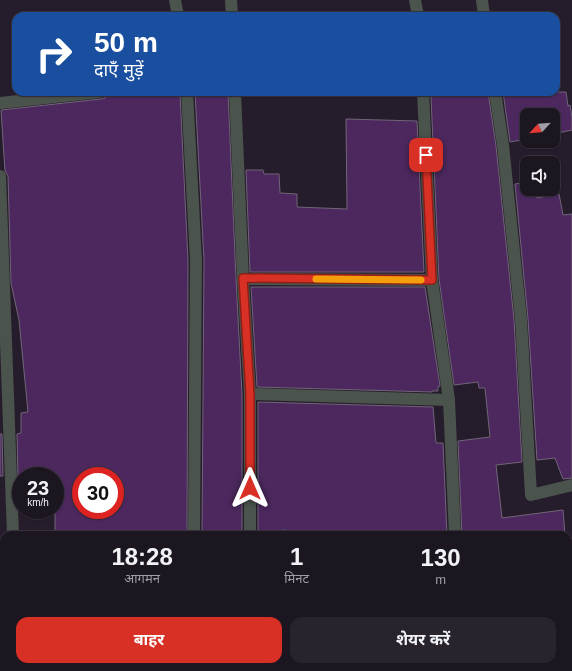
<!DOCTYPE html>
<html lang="hi">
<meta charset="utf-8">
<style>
:root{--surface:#1c1621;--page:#29232e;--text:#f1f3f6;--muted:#a09fa5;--line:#3a353f;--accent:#d93025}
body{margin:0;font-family:Helvetica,"Noto Sans Devanagari",sans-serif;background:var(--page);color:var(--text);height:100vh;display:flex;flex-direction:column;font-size:15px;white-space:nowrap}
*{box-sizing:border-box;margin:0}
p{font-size:13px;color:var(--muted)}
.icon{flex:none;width:22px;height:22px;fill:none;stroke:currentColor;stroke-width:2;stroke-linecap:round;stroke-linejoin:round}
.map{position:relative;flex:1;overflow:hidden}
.panel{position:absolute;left:0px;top:531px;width:572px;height:140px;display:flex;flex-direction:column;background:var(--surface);border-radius:12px 12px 0 0;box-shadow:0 1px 3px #0004,0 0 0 1px var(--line)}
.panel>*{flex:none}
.hud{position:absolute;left:12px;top:12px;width:548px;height:84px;border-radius:12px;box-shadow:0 1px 3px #0004,0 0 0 1px var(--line);background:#1a4fa0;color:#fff;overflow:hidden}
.needle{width:26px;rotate:244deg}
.fabs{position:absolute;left:520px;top:108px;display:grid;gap:8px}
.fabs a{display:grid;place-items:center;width:40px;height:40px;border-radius:8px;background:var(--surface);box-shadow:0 1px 3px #0004,0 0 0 1px var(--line);font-size:20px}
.speed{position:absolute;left:12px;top:467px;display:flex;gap:8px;font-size:20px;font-weight:700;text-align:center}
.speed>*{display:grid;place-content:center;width:52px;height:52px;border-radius:50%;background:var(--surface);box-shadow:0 1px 3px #0004,0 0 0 1px var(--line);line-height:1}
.speed small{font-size:10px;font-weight:400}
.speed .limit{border:6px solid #d22;background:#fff;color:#111}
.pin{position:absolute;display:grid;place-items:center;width:34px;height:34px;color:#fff;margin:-17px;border-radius:8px;box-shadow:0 2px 6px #0006}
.me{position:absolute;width:44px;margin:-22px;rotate:0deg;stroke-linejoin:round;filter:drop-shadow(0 0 3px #0008)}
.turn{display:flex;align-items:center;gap:14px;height:84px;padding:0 16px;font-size:18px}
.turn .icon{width:52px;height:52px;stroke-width:2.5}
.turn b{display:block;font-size:28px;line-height:34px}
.eta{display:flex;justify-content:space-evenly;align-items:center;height:68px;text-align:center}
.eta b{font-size:24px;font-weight:700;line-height:28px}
.button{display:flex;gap:8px;margin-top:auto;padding:8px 16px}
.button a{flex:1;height:46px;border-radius:12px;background:var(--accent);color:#fff;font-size:16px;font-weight:700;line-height:46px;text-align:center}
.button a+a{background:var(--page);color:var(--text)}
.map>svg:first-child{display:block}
.building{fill:#4c285e;stroke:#716578;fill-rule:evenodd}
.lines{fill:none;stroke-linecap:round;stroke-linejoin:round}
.minor{stroke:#4b534d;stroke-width:12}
.route-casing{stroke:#8d1f18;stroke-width:10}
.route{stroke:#d93025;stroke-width:7}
.slow{stroke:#f59e0b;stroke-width:7}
</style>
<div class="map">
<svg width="572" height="671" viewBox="0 0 572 671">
<rect width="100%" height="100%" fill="#261d2c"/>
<g class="building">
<path d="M 107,92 L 137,92 L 137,96 L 180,94 L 188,260 L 187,535 L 55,535 L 55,476 L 18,476 L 17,434 L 21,433 L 21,413 L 28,412 L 19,320 L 11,283 L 8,176 L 5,171 L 1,110 L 101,99 L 105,98 ZM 81,476 L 115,476 L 115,510 L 81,510 Z"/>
<polygon points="195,92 228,92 236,279 242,394 242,535 202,535 204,260"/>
<polygon points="464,92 488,92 496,146 514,320 522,462 496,465 502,518 563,510 565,535 462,535 458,441 490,437 485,388 479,388 478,382 454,385 439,279 431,97"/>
<polygon points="503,92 566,92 568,106 570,105 572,117 572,130 553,134 553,115 527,115 527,139 510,142"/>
<polygon points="346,119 417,121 424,272 250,272 246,170 263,170 264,174 279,174 280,193 297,194 297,207 347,209"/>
<polygon points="527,182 527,189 535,189 537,198 559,194 563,215 572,214 572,478 563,479 555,458 537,460 528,319 515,184"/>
<polygon points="251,287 425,287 440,386 438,387 438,391 432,391 432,392 257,387"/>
<polygon points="258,402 433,407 436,443 443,443 447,535 286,535 286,530 258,532"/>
<polygon points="0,434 2,434 3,476 0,476"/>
</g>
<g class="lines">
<g class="minor">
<polyline points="175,0 178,16"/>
<polyline points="231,0 232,16"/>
<polyline points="415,0 418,16"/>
<polyline points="482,0 484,16"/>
<polyline points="187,92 196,260 194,535"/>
<polyline points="235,92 243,279 250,394 250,535"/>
<polyline points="423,92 432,280 449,400 455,535"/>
<polyline points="495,92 503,145 521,319 531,495 572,485"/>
<polyline points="0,103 100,92"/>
<polyline points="0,176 13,535"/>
<polyline points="243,279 432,280"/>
<polyline points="250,394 449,400"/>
<polyline points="568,544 572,544"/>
<polyline points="0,564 4,564"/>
<polyline points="251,667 251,671"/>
<polyline points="464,667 464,671"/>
<polyline points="194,671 194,667"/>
</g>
</g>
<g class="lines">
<g class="route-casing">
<polyline id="route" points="250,488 250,394 243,278 432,280 426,155"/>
</g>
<use href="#route" class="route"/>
<polyline class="slow" points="316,279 421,280"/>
</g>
</svg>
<div class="fabs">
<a><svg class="needle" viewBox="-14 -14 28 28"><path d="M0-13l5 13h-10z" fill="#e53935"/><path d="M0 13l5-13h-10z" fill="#a09fa5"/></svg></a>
<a><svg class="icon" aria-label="sound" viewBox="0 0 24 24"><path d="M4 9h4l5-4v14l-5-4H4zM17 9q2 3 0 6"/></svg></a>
</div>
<div class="speed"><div>23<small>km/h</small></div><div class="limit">30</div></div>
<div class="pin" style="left:426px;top:155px;background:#d93025"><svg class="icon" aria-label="arrive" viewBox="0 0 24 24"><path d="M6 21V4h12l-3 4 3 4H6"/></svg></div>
<svg class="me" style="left:250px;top:488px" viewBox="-20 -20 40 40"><path d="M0-17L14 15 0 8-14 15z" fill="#d93025" stroke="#fff" stroke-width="4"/></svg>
<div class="hud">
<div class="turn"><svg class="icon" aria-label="right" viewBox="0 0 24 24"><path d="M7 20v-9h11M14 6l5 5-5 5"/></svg><div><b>50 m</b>दाएँ मुड़ें</div></div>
</div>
<section class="panel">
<div class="eta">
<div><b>18:28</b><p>आगमन</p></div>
<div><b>1</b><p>मिनट</p></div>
<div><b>130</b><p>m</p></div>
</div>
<div class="button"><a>बाहर</a><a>शेयर करें</a></div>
</section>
</div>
